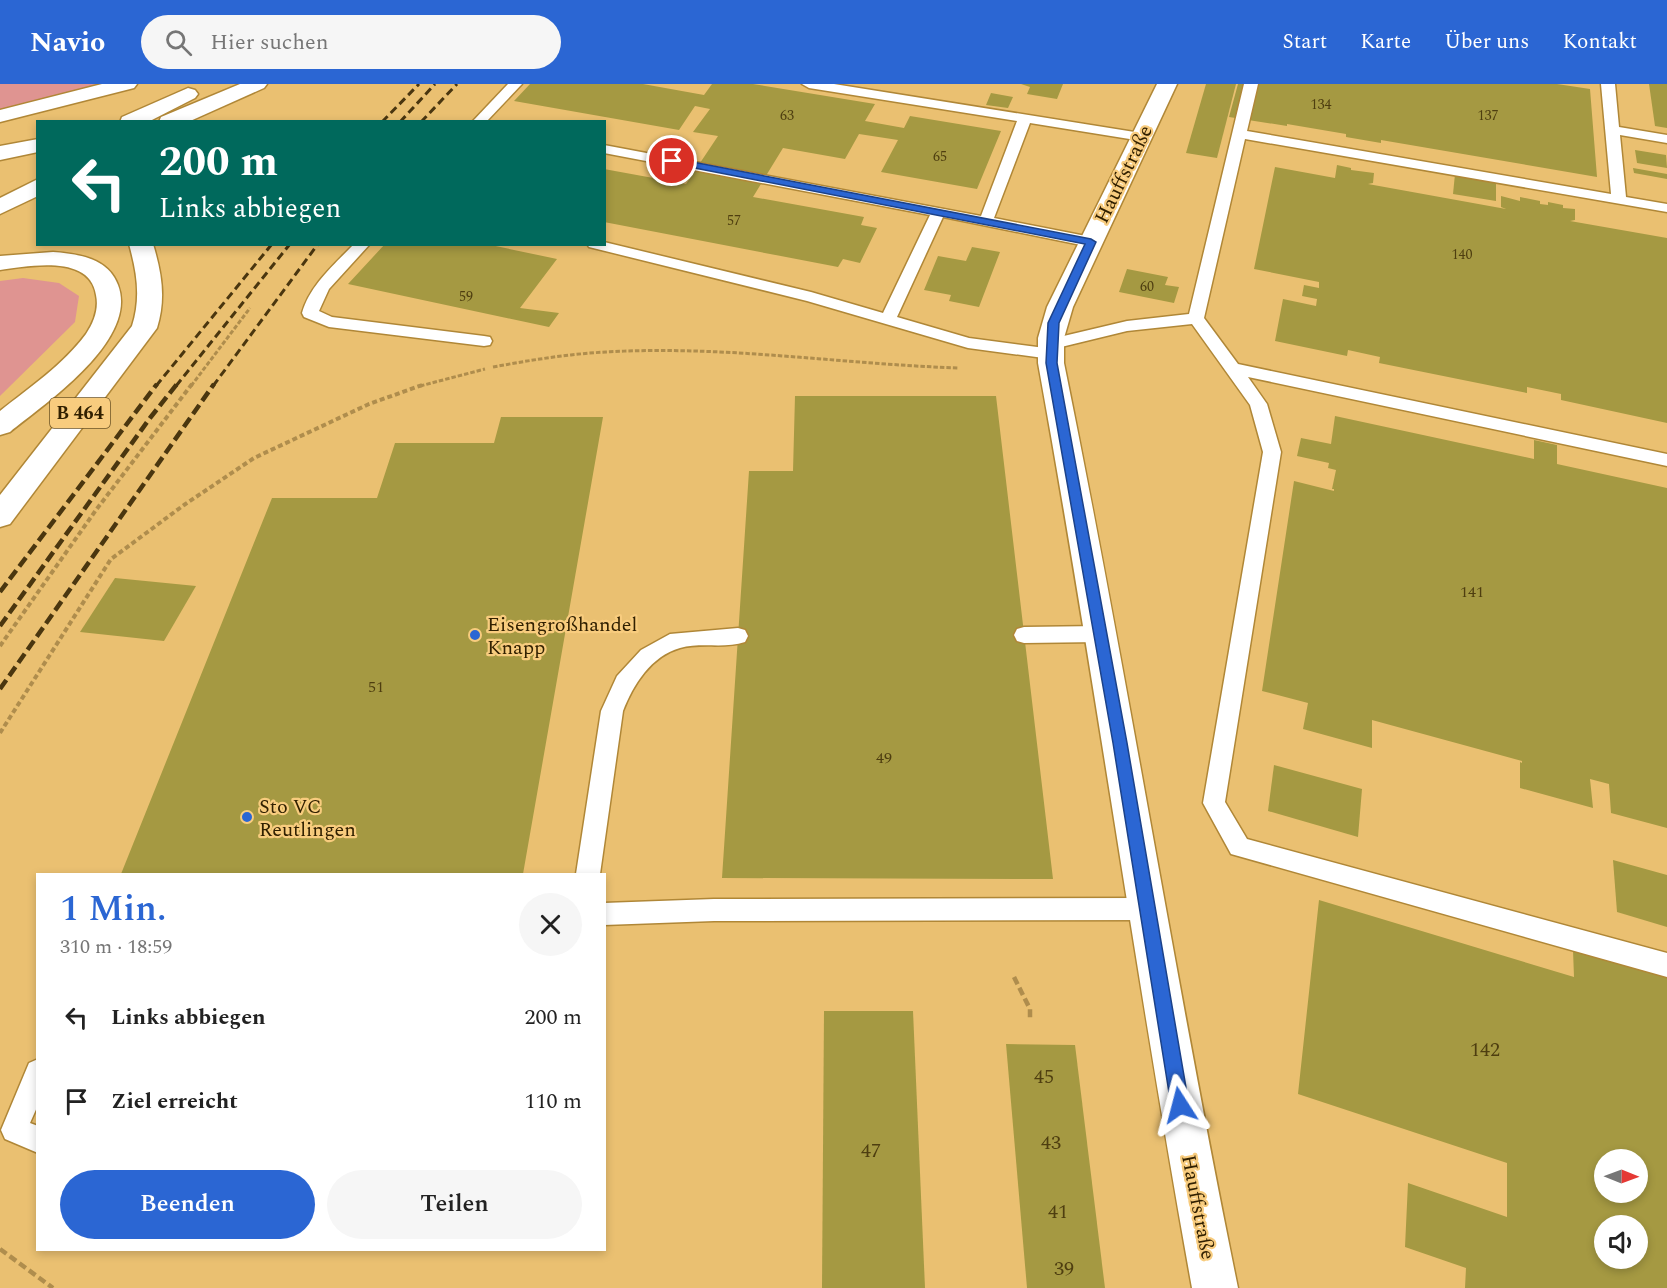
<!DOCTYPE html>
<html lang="de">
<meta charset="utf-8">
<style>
:root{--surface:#fff;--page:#f6f6f6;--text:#222;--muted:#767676;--accent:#2b66d3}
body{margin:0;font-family:Spectral,serif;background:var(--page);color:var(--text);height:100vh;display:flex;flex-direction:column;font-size:22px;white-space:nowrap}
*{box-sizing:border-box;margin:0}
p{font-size:20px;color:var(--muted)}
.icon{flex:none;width:33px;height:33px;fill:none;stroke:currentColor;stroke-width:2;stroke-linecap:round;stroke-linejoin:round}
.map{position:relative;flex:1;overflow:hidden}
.drawer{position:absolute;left:36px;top:789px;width:570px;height:378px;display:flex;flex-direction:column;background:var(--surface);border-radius:0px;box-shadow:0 3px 9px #0003}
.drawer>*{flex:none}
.hud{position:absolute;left:36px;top:36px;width:570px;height:126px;border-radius:0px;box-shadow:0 3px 9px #0003;background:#00695c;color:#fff;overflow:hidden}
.needle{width:39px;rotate:91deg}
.buttons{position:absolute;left:1594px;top:1065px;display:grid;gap:12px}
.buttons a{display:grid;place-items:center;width:54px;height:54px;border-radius:50%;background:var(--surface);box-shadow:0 3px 9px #0003;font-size:30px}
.pin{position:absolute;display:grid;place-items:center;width:51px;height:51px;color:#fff;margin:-26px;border:3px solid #fff;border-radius:50%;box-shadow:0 2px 6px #0007}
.me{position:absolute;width:66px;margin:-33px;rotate:351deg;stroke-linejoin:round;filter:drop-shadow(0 0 4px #0008)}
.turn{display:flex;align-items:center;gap:21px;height:126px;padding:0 24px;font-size:27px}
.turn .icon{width:78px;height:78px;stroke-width:2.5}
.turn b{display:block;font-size:42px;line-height:51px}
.round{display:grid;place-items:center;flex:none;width:63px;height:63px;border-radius:32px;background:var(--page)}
.overview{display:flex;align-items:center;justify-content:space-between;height:102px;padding:0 24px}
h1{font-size:36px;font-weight:600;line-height:45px;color:var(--accent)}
.button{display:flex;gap:12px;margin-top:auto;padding:12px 24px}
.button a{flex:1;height:69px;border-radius:36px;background:var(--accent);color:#fff;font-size:24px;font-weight:600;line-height:69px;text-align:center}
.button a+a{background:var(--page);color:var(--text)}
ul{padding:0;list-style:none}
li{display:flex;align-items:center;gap:18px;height:84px;padding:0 24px}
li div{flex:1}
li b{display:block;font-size:22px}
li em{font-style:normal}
header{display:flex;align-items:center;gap:36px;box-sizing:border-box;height:84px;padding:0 30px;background:var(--accent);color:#fff}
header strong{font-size:28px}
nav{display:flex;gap:33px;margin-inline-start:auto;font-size:21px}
.search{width:420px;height:54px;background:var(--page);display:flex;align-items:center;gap:15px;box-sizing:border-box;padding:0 21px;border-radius:33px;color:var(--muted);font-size:22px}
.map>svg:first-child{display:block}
.green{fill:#df9491}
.building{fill:#a59942;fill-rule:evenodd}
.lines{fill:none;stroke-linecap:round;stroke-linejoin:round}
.lane-casing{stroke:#b08737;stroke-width:3}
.street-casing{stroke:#b08737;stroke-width:3}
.primary-casing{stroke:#b08737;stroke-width:3}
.highway-casing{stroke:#b08737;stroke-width:3}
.path-far2{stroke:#af8d4d;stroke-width:3;stroke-dasharray:4.5 2;stroke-linecap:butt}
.path-far1{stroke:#af8d4d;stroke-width:4;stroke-dasharray:5 3;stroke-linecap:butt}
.path{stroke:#af8d4d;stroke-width:4.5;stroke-dasharray:8 4;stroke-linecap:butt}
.lane{fill:#fff;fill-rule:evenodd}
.street{fill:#fff;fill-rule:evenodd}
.primary{fill:#fff;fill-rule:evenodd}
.highway{fill:#fff;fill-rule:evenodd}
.rail-far1{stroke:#4a360f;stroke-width:3;stroke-dasharray:8 4.5;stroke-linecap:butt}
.rail{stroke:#4a360f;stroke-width:4.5;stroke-dasharray:11 5;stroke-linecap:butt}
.route{fill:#2b66d3;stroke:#1c4289;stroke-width:1.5}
.poi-dot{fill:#2b66d3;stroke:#f8cc7e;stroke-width:2}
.labels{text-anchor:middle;stroke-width:4.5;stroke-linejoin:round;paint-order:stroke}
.far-number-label{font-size:14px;fill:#4e3e10}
.number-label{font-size:16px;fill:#4e3e10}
.shield{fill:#f8cc7e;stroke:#6d5426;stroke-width:1.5}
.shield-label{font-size:18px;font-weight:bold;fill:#312000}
.street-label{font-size:20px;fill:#312000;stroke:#f8cc7e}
.poi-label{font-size:20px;fill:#312000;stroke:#f8cc7e;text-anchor:start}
.near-number-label{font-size:20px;fill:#4e3e10}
</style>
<header>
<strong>Navio</strong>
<div class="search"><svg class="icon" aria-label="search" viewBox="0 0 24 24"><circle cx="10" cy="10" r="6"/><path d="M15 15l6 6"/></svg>Hier suchen</div>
<nav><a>Start</a><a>Karte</a><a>Über uns</a><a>Kontakt</a></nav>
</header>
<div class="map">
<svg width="1667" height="1204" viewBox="0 0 1667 1204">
<rect width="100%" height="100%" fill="#eac071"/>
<g class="green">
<polygon points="0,0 122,0 0,30"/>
<polygon points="23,194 59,199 79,212 75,238 0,312 0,197"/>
</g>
<g class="building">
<polygon points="530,0 643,0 704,11 712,0 753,0 875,20 865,37 904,44 910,32 1001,47 977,105 881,88 898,56 859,50 845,75 783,64 753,113 864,133 861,141 877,144 860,179 843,175 838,183 604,138 604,85 686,100 718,52 693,48 710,25 695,22 679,46 514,17"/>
<polygon points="1021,0 1063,0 1057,15 1027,10 1030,3"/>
<polygon points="1206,0 1236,0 1217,74 1186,69"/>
<polygon points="1238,0 1557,0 1590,5 1597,93 1381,56 1381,59 1346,53 1346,50 1287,40 1287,42 1229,33"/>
<polygon points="1649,0 1667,0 1667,44 1655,42"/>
<polygon points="991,9 1013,13 1008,24 986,21"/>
<polygon points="1635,66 1666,71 1667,84 1637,79"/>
<polygon points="1337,81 1351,84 1351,86 1374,89 1373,99 1368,100 1506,125 1501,123 1501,112 1520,117 1520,113 1540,117 1540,120 1548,121 1548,118 1563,121 1563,124 1575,125 1575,136 1570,137 1667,154 1667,339 1561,316 1561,310 1527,303 1527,309 1379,279 1380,273 1348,266 1347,272 1275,257 1283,215 1316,222 1317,215 1302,212 1304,201 1319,204 1319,198 1254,185 1275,83 1335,94"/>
<polygon points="1633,84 1667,90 1667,95 1634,89"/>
<polygon points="1455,90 1496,97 1496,117 1453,110"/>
<polygon points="385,160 486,160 557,175 520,224 559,229 549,243 348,200"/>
<polygon points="972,163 1000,168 979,223 949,217 951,211 924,206 938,172 966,177"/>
<polygon points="1127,185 1168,193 1165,201 1179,203 1174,219 1119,208"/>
<polygon points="795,312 996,312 1053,795 722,794 749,387 793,387"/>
<polygon points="1335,332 1534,375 1534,356 1557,361 1557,380 1667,404 1667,744 1611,729 1609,700 1590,695 1593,724 1520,704 1520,678 1522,679 1522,677 1372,636 1372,664 1303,645 1308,619 1262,607 1294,397 1334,407 1334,405 1332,405 1336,386 1328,384 1329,379 1297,372 1301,354 1331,360"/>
<polygon points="501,333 603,333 523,790 121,790 272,414 377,414 395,359 494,359"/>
<polygon points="115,494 196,502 164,557 80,548"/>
<polygon points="1274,681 1362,705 1358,753 1268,727"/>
<polygon points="1613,776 1667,791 1667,843 1617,828"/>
<path d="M 1319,816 L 1574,893 L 1573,866 L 1667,893 L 1667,1204 L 1465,1204 L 1466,1184 L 1405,1163 L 1408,1099 L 1507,1133 L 1507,1079 L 1298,1010 ZM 1605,1076 L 1638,1076 L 1638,1108 L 1605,1108 ZM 1605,1142 L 1638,1142 L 1638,1174 L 1605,1174 Z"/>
<polygon points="824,927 913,927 925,1204 822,1204"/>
<polygon points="1006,960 1075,961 1105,1204 1027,1204"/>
</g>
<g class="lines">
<g class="lane-casing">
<g id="lane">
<polygon points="508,0 522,0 486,38 472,38"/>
<polygon points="802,0 834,0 1147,50 1149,53 1142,57 1030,39 994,134 1091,153 1099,158 1091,163 943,133 897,233 969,254 1045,264 1043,260 1045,256 1051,255 1127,237 1189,230 1244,0 1258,0 1247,47 1611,110 1601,0 1615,0 1619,43 1667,51 1667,59 1620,51 1626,113 1667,120 1667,128 1245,55 1204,234 1238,280 1667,370 1667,382 1248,293 1267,320 1281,368 1225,718 1247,755 1667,869 1667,893 1231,770 1203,719 1263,368 1250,321 1192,240 1127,247 1053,265 1059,270 1057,274 1051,275 968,264 807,217 589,163 587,160 604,160 604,158 811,208 883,229 930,131 604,69 604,61 981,132 1017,37 809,4"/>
<path d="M 354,160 L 370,160 L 329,205 L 319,227 L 332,233 L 484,252 L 490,253 L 492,257 L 490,261 L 484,262 L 329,243 L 304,233 L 302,229 C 310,201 334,181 354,160 Z"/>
<polygon points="1100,542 1107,544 1110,550 1107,556 1100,558 1024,559 1017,557 1014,551 1017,545 1024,543"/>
<path d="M 738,544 L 745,546 L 748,552 L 745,558 C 725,565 701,558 680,564 C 651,572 633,601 623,627 L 600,790 L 576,790 L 601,627 L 617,592 L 641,566 L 670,550 Z"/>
<polygon points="1147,814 1155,817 1159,825 1155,833 1147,836 714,837 604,841 604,819 714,815"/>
<polygon points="38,975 38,1021 30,1039 38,1042 38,1069 5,1055 1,1046 29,979"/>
</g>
</g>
<g class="street-casing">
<g id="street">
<polygon points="102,0 137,0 134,4 0,38 0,26"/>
<path d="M 1157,0 L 1177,0 L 1073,223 L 1064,254 L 1064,279 C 1127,586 1175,897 1238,1204 L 1192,1204 C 1136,896 1094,587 1038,279 L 1038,254 L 1047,223 Z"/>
</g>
</g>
<g class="primary-casing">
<path id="primary" d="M 53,168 C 79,170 108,174 118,201 C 139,256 46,319 10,348 L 0,351 L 0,327 C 30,303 63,281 86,250 C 94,238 99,225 96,211 C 90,170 29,182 0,186 L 0,172 Z"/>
</g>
<g class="highway-casing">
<g id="highway">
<polygon points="240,0 267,0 264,4 188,38 159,38 161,33"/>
<polygon points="188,4 195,6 198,10 195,14 148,38 120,38 122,33"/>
<polygon points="38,55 38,68 0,76 0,62"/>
<polygon points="38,95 38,112 0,130 0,114"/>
<path d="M 129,160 L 153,160 C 162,190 166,215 157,244 L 10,440 L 0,443 L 0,411 L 132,242 C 141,214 137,189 129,160 Z"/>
</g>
</g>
<g class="path-far2">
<path d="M 493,283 C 531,276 568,270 606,268 C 723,261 841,280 958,284"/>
<polyline points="191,302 250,224"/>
<polyline points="420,302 485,285"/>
</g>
<g class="path-far1">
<polyline points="0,562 96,426 192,300"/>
<polyline points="0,649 111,475 184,421 254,374 369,320 425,300"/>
</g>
<g class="path">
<polyline points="1014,893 1030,925 1030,937"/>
<polyline points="0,1165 53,1204"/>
</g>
<use href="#lane" class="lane"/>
<use href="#street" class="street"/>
<use href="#primary" class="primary"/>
<use href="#highway" class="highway"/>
<g class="rail-far1">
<polyline points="382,38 419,0"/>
<polyline points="400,38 435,0"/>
<polyline points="421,38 457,0"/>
<polyline points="156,302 272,160"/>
<polyline points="176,302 290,160"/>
<polyline points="213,302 318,160"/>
</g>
<g class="rail">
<polyline points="0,508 157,300"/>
<polyline points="0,542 150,334 177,300"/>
<polyline points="0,605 214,300"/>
</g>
</g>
<polygon class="route" points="672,74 1091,155 1096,158 1059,239 1057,279 1127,659 1189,1021 1186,1027 1180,1029 1174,1027 1171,1021 1113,659 1046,279 1048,239 1085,160 669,79 668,77"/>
<g class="poi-dot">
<circle cx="475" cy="551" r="6"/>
<circle cx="247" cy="733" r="6"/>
</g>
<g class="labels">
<g class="far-number-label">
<text x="1321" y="25">134</text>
<text x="787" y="36">63</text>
<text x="1488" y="36">137</text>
<text x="940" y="77">65</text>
<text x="734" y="141">57</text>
<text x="1462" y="175">140</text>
<text x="1147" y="207">60</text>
<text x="466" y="217">59</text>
</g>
<g class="number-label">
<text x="1472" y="513">141</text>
<text x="376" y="608">51</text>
<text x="884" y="679">49</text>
</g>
<rect class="shield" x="50" y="314" width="60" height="30" rx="4.5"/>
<g class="shield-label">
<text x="80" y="335">B 464</text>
</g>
<g class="street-label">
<text transform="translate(1123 90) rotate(-64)" y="7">Hauffstraße</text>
<text transform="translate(1199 1123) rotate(79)" y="7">Hauffstraße</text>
</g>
<g class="poi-label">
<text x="487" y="547">Eisengroßhandel<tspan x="487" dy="23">Knapp</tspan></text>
<text x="259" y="729">Sto VC<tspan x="259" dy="23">Reutlingen</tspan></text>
</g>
<g class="near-number-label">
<text x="1485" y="972">142</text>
<text x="1044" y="999">45</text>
<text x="1051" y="1065">43</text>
<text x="871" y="1073">47</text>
<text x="1058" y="1134">41</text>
<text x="1064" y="1191">39</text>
</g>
</g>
</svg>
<div class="buttons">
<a><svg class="needle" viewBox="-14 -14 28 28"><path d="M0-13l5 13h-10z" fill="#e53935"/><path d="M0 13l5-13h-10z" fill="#767676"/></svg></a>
<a><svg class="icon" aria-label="sound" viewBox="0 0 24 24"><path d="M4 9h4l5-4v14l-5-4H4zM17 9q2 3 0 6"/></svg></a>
</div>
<div class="pin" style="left:672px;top:77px;background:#d93025"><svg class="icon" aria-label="arrive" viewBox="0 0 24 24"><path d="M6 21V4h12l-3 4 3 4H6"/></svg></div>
<svg class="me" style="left:1180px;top:1021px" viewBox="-20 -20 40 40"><path d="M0-17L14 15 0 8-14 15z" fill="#2b66d3" stroke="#fff" stroke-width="4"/></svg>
<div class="hud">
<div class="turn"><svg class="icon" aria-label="left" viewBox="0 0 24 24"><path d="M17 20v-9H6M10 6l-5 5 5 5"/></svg><div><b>200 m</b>Links abbiegen</div></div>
</div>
<section class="drawer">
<div class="overview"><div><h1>1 Min.</h1><p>310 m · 18:59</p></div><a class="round"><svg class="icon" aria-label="close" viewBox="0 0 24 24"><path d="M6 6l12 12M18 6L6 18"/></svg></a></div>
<ul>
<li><svg class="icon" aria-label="left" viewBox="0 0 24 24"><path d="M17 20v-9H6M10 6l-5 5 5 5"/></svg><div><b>Links abbiegen</b></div><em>200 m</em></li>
<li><svg class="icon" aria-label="arrive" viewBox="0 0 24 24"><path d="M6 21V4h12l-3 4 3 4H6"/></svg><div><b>Ziel erreicht</b></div><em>110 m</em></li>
</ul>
<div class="button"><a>Beenden</a><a>Teilen</a></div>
</section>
</div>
